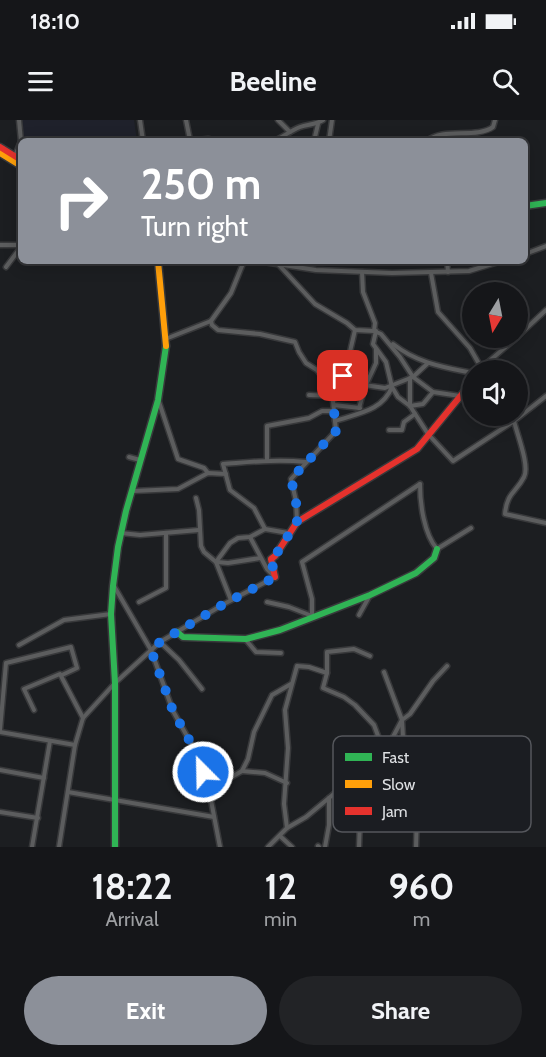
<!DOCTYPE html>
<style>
:root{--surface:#151619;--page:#222326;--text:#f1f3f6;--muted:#9d9fa2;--line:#343538;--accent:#8c9099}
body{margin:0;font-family:Cabin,sans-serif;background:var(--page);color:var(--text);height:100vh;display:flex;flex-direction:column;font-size:22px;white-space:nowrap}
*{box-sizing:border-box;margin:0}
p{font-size:20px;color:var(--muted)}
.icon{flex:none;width:33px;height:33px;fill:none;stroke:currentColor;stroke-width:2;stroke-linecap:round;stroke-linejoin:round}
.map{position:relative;height:727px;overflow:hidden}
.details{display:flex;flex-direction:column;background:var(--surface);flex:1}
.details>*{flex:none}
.hud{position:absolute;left:18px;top:18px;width:510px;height:126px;border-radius:9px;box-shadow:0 3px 15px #0003,0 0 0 2px var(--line);background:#8c9099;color:#fff;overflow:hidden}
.needle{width:39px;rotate:190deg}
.tools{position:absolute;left:462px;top:162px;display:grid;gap:12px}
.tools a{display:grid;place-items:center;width:66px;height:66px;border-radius:50%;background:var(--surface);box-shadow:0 3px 15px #0003,0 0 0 2px var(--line);font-size:30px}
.pin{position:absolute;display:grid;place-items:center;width:51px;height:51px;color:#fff;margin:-26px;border-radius:12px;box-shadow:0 3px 9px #0006}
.me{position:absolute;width:66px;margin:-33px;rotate:337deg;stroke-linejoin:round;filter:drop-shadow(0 0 4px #0008)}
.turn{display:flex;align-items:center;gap:21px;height:126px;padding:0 24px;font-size:27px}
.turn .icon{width:78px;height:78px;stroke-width:2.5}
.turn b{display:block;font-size:42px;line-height:51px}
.eta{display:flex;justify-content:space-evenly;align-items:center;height:102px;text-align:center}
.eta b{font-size:36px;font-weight:700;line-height:42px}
.primary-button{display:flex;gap:12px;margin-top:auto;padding:12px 24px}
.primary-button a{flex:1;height:69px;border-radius:36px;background:var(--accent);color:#fff;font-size:24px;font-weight:700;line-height:69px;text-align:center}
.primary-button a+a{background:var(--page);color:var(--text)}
.status{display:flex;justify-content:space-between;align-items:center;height:42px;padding:0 30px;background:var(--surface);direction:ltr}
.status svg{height:16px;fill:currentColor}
header{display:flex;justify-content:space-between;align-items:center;height:78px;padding:0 24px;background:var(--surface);font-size:27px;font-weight:700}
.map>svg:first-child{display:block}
.built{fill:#1f212b}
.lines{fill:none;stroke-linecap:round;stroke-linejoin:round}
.street-casing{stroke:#38393b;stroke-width:7}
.fast-casing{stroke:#38393b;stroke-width:9}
.slow-casing{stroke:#38393b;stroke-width:9}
.jam-casing{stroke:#38393b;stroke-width:9}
.street{stroke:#5c5d5e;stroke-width:4}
.fast{stroke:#30b455;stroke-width:6}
.slow{stroke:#ff9f0a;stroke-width:6}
.jam{stroke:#e5322d;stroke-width:6}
.route{stroke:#1a73e8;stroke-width:10;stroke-dasharray:0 18}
.key{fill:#1b1d22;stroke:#55575c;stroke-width:1.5}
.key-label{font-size:16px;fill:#dddfe2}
</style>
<div class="status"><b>18:10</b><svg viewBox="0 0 49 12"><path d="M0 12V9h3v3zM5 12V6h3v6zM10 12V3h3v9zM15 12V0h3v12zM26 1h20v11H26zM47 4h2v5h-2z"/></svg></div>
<header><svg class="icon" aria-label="menu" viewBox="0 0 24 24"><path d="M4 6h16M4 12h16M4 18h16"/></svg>Beeline<svg class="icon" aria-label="search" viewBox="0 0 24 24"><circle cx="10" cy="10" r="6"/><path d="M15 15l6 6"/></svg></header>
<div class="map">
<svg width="546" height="727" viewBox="0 0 546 727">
<rect width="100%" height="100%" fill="#1c1e21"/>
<polygon class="built" points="17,0 134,0 137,21 21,21"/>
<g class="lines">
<g class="street-casing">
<g id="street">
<polyline points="19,0 21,21"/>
<polyline points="140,0 143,21"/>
<polyline points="186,0 190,20"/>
<polyline points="278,0 290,12"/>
<polyline points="185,21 208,19 221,21"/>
<path d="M 274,21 C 283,17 290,11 300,7 C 308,4 315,5 323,0"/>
<polyline points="314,21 318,4"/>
<polyline points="329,21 332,0"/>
<polyline points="417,21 421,21"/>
<path d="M 427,21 C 443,7 476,19 493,7 L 495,0"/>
<polyline points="15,36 21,21"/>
<polyline points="0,125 21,125"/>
<polyline points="525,134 546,126"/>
<polyline points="257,141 316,150 392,153 469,151 502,141"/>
<polyline points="447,141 448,152"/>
<polyline points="279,145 315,184 347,203 355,210 374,211 381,214 400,237 413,257 433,272 460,276"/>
<polyline points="6,147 21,127"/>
<polyline points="362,152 363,172 375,203 374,211"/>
<polyline points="431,153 438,192 470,228 482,249"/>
<polyline points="211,201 212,205 218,210 260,214 295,222 299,232 306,243 317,250 323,258 335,263 343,262 385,268 413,257 427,244"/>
<polyline points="376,211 373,224 386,242 392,267 398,277 410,286 428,314 453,341 514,301 546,276"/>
<polyline points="518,216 546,190"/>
<polyline points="168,218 211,201 231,173 244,141"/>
<path d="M 393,224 C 417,243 443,247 472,253"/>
<polyline points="479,250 516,218"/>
<polyline points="410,258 410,286"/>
<polyline points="343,262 355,210"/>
<polyline points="309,275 332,276"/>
<polyline points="159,282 178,339 204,348 208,353"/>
<polyline points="334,285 360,288"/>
<polyline points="410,286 423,284 433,272"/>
<polyline points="359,288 365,267 376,243 376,229"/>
<path d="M 335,301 C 359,293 382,291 392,267"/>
<path d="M 514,301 C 517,314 530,346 524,357 C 516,373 507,372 505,394 L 546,403"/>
<polyline points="389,310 402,310 404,302 415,294"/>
<polyline points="129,337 140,340"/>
<polyline points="267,340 267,306 309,298 322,291 334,291"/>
<path d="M 420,364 C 420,384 424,414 437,429 L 471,408"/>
<polyline points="133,371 178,369 208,353 226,354"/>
<polyline points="196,378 199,390 201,426 204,432 216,442 231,480"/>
<polyline points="297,401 296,381 291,359 336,311 332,271 335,263"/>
<path d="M 265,409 L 254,388 L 230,370 L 223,344 C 251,342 277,339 306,342"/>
<polyline points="121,413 140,415 199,410"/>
<polyline points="216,442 230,423 238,418 250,417 265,409 288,413"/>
<polyline points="217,442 228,443 260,438"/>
<polyline points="114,466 151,530 173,591 197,634 209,670 220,727"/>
<polyline points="139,482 166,468 166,413"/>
<polyline points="267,482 289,487 312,496 312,479 302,442 420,364"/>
<polyline points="359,495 370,475"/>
<polyline points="246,520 256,532 281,533"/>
<polyline points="160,522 179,540 202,569"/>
<polyline points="19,525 64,500 111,494"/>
<polyline points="370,536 354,529 327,532 327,553 323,568 344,577 355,585 374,605 384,632"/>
<polyline points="384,552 402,600 405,650 404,652 417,693 416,727"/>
<polyline points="34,590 24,569 60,554 83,598"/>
<polyline points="0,610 6,543 71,527 77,548 62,555"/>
<polyline points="0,612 75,625"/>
<polyline points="0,650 44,658"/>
<polyline points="242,651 265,653 287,663"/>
<polyline points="368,658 378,645 402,600 410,594 433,561 447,546"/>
<polyline points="355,663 360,700 359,727"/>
<polyline points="209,670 242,651 248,639 254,612 272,575 291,564"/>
<polyline points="68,672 214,697"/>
<polyline points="0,692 38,698"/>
<polyline points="287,708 284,684 288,628 285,590 297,546 309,547 327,553"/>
<polyline points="280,716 292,727"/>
<polyline points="318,726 319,727"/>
<polyline points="32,727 50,621"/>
<polyline points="59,727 75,625 83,598 115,563 160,522 224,484 275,457 267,449 250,417"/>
<polyline points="268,727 287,708 306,697 335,673 368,658 404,652"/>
<polyline points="325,727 329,705 329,678"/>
</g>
</g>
<g class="fast-casing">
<g id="fast">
<polyline points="525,86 546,83"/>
<polyline points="177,512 183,517 246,519 280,510 370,475 416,453 434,438 437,429"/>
<polyline points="115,727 115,563 111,494 113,466 118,427 126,391 158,280 166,226"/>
</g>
</g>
<g class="slow-casing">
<g id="slow">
<polyline points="0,33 21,46"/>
<polyline points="158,141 166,226"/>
</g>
</g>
<g class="jam-casing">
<g id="jam">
<polyline points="0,27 21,40"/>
<polyline points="275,457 271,439 275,436 297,402 417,329 467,268 472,257"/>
</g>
</g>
<use href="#street" class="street"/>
<use href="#fast" class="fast"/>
<use href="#slow" class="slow"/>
<use href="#jam" class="jam"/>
</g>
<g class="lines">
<polyline class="route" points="203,652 197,634 173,591 151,530 160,522 224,484 275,457 271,439 275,436 297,402 296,381 291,359 336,311 332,271 334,262 343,262 343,256"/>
</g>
<rect x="333" y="616" width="198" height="96" rx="9" class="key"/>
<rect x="345" y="633" width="27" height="8" fill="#30b455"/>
<rect x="345" y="660" width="27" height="8" fill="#ff9f0a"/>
<rect x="345" y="687" width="27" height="8" fill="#e5322d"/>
<g class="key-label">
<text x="382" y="643">Fast</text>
<text x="382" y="670">Slow</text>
<text x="382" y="697">Jam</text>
</g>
</svg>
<div class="tools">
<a><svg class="needle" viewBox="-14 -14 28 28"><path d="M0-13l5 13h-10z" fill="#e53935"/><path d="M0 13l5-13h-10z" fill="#9d9fa2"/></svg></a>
<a><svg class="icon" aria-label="sound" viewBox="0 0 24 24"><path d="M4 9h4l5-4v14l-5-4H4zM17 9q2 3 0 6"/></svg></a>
</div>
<div class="pin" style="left:343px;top:256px;background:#d93025"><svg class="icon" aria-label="arrive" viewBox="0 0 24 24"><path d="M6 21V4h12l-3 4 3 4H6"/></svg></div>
<svg class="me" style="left:203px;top:652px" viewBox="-20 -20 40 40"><circle r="17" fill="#1a73e8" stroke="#fff" stroke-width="3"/><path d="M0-11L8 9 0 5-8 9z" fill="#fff"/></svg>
<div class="hud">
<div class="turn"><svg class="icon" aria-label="right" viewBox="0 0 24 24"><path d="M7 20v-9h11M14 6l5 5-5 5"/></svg><div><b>250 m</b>Turn right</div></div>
</div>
</div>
<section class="details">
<div class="eta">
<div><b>18:22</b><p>Arrival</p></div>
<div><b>12</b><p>min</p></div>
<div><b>960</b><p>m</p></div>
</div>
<div class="primary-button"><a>Exit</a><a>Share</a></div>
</section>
